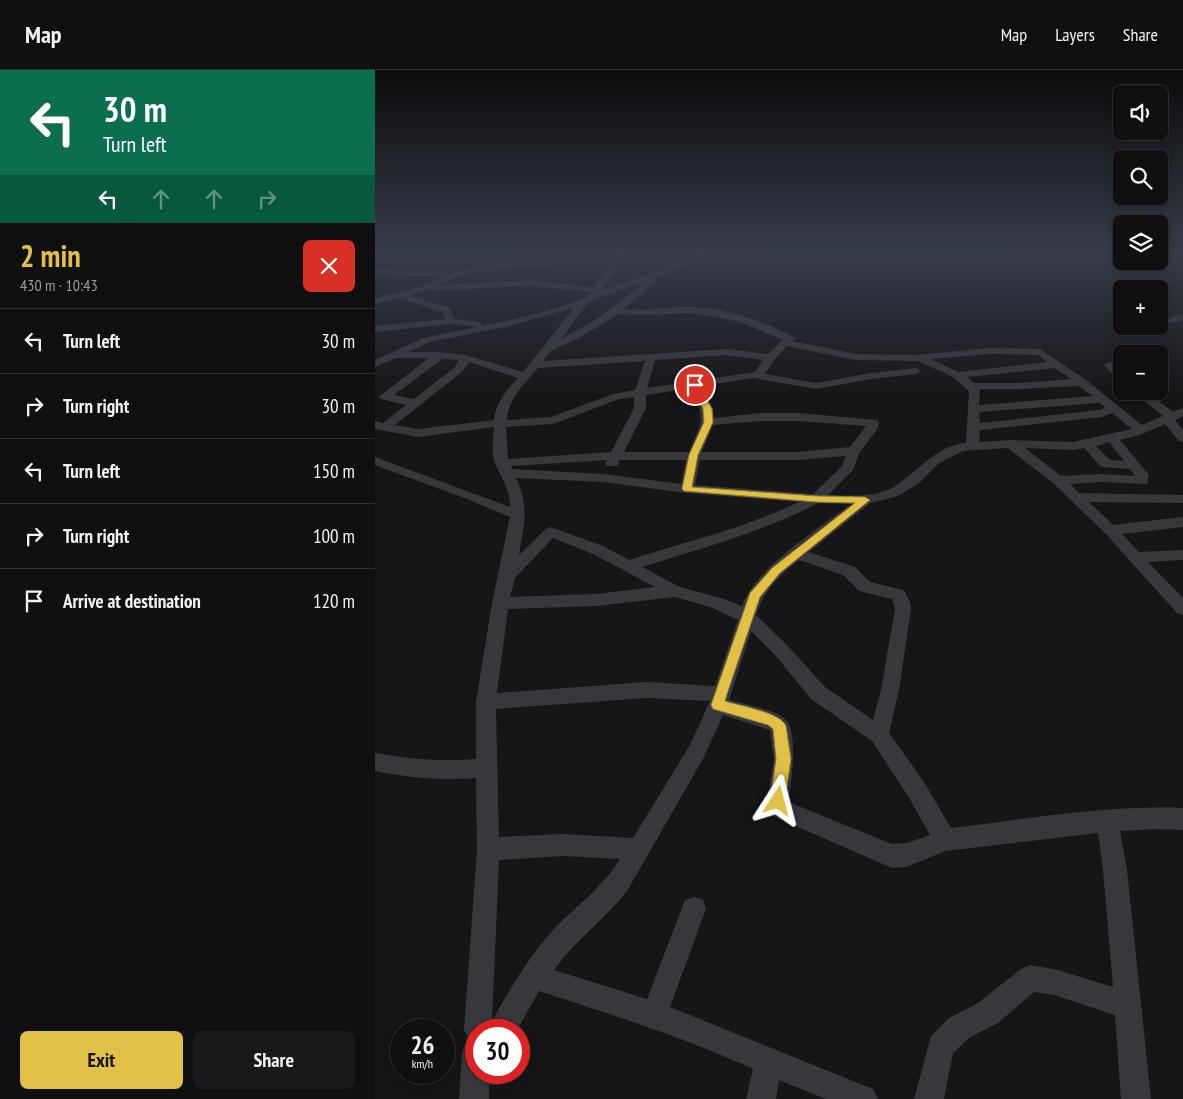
<!DOCTYPE html>
<meta charset="utf-8">
<style>
:root{--surface:#101012;--page:#19191b;--text:#f1f3f6;--muted:#9c9d9f;--line:#303032;--accent:#e0c046}
body{margin:0;font-family:"PT Sans Narrow",sans-serif;background:var(--page);color:var(--text);height:100vh;display:flex;flex-direction:column;font-size:19px;white-space:nowrap}
*{box-sizing:border-box;margin:0}
p{font-size:16px;color:var(--muted)}
.icon{flex:none;width:28px;height:28px;fill:none;stroke:currentColor;stroke-width:2;stroke-linecap:round;stroke-linejoin:round}
.map{position:relative;flex:1;overflow:hidden}
.drawer{display:flex;flex-direction:column;background:var(--surface);width:375px}
.drawer>*{flex:none}
.top-card{background:#0b6e4f;color:#fff;overflow:hidden}
.controls{position:absolute;left:738px;top:15px;display:grid;gap:10px}
.controls a{display:grid;place-items:center;width:55px;height:55px;border-radius:8px;background:var(--surface);box-shadow:0 2px 8px #0003,0 0 0 1px var(--line);font-size:25px}
.speed{position:absolute;left:15px;top:949px;display:flex;gap:10px;font-size:25px;font-weight:700;text-align:center}
.speed>*{display:grid;place-content:center;width:65px;height:65px;border-radius:50%;background:var(--surface);box-shadow:0 2px 8px #0003,0 0 0 1px var(--line);line-height:1}
.speed small{font-size:12px;font-weight:400}
.speed .limit{border:8px solid #d22;background:#fff;color:#111}
.pin{position:absolute;display:grid;place-items:center;width:42px;height:42px;color:#fff;margin:-21px;border:2px solid #fff;border-radius:50%;box-shadow:0 1px 5px #0007}
.me{position:absolute;width:55px;margin:-28px;rotate:9deg;stroke-linejoin:round;filter:drop-shadow(0 0 4px #0008)}
.turn{display:flex;align-items:center;gap:18px;height:105px;padding:0 20px;font-size:22px}
.turn .icon{width:65px;height:65px;stroke-width:2.5}
.turn b{display:block;font-size:35px;line-height:42px}
.lanes{display:flex;align-items:center;height:48px;padding:0 20px;background:#0003;justify-content:center;gap:25px;direction:ltr}
.lanes .off{opacity:.35}
.round{display:grid;place-items:center;flex:none;width:52px;height:52px;border-radius:8px;background:var(--page)}
.overview{display:flex;align-items:center;justify-content:space-between;height:85px;padding:0 20px}
h1{font-size:30px;font-weight:700;line-height:38px;color:var(--accent)}
.action{display:flex;gap:10px;margin-top:auto;padding:10px 20px}
.action a{flex:1;height:58px;border-radius:8px;background:var(--accent);color:#111;font-size:20px;font-weight:700;line-height:58px;text-align:center}
.action a+a{background:var(--page);color:var(--text)}
ul{padding:0;list-style:none}
li{display:flex;align-items:center;gap:15px;height:65px;padding:0 20px;border-top:1px solid var(--line)}
li div{flex:1}
li b{display:block;font-size:19px}
li em{font-style:normal}
header{display:flex;align-items:center;gap:30px;box-sizing:border-box;height:70px;padding:0 25px;background:var(--surface);border-bottom:1px solid var(--line)}
header strong{font-size:24px}
nav{display:flex;gap:28px;margin-inline-start:auto;font-size:18px}
main{display:flex;flex:1;min-height:0}
.map>svg:first-child{display:block}
.lines{fill:none;stroke-linecap:round;stroke-linejoin:round}
.street{fill:#37383c;fill-rule:evenodd}
.route{fill:#e0c046;stroke:#927d2e}
</style>
<header>
<strong>Map</strong>
<nav><a>Map</a><a>Layers</a><a>Share</a></nav>
</header>
<main>
<section class="drawer">
<div class="top-card">
<div class="turn"><svg class="icon" aria-label="left" viewBox="0 0 24 24"><path d="M17 20v-9H6M10 6l-5 5 5 5"/></svg><div><b>30 m</b>Turn left</div></div>
<div class="lanes"><svg class="icon" aria-label="left" viewBox="0 0 24 24"><path d="M17 20v-9H6M10 6l-5 5 5 5"/></svg><svg class="icon off" aria-label="ahead" viewBox="0 0 24 24"><path d="M12 20V5M6 11l6-6 6 6"/></svg><svg class="icon off" aria-label="ahead" viewBox="0 0 24 24"><path d="M12 20V5M6 11l6-6 6 6"/></svg><svg class="icon off" aria-label="right" viewBox="0 0 24 24"><path d="M7 20v-9h11M14 6l5 5-5 5"/></svg></div>
</div>
<div class="overview"><div><h1>2 min</h1><p>430 m · 10:43</p></div><a class="round" style="background:#d93025;color:#fff"><svg class="icon" aria-label="close" viewBox="0 0 24 24"><path d="M6 6l12 12M18 6L6 18"/></svg></a></div>
<ul>
<li><svg class="icon" aria-label="left" viewBox="0 0 24 24"><path d="M17 20v-9H6M10 6l-5 5 5 5"/></svg><div><b>Turn left</b></div><em>30 m</em></li>
<li><svg class="icon" aria-label="right" viewBox="0 0 24 24"><path d="M7 20v-9h11M14 6l5 5-5 5"/></svg><div><b>Turn right</b></div><em>30 m</em></li>
<li><svg class="icon" aria-label="left" viewBox="0 0 24 24"><path d="M17 20v-9H6M10 6l-5 5 5 5"/></svg><div><b>Turn left</b></div><em>150 m</em></li>
<li><svg class="icon" aria-label="right" viewBox="0 0 24 24"><path d="M7 20v-9h11M14 6l5 5-5 5"/></svg><div><b>Turn right</b></div><em>100 m</em></li>
<li><svg class="icon" aria-label="arrive" viewBox="0 0 24 24"><path d="M6 21V4h12l-3 4 3 4H6"/></svg><div><b>Arrive at destination</b></div><em>120 m</em></li>
</ul>
<div class="action"><a>Exit</a><a>Share</a></div>
</section>
<div class="map">
<svg width="808" height="1029" viewBox="0 0 808 1029">
<rect width="100%" height="100%" fill="#161618"/>
<g class="lines">
<g class="street">
<path d="M 246,182 L 254,183 L 246,190 L 227,220 L 281,202 L 329,182 L 340,182 L 281,208 L 281,211 L 249,239 C 272,241 295,236 318,237 C 351,238 389,251 418,267 L 419,269 L 417,271 L 481,284 L 541,285 L 614,278 L 665,279 L 711,310 L 767,355 L 788,346 L 757,321 L 771,321 L 798,342 L 808,338 L 808,346 L 800,350 L 808,360 L 808,372 L 804,371 L 790,354 L 765,365 L 745,370 L 774,405 L 772,414 L 726,412 L 695,414 L 704,423 L 808,425 L 808,433 L 714,432 L 738,455 L 808,447 L 808,457 L 747,464 L 764,482 L 808,480 L 808,490 L 773,492 L 808,528 L 808,545 L 802,543 L 730,463 L 678,413 L 633,378 L 588,381 L 563,394 L 544,413 L 523,426 L 495,433 L 434,482 L 480,497 L 495,512 L 529,520 L 535,532 L 536,539 L 524,620 L 514,663 L 549,712 L 576,758 C 652,749 731,735 808,738 L 808,760 L 782,759 L 745,761 L 752,800 L 776,1029 L 746,1029 L 740,945 L 679,925 L 659,922 L 623,953 L 594,968 L 578,983 L 569,1029 L 539,1029 L 556,966 L 574,948 L 603,933 L 646,899 L 655,895 L 679,899 L 738,917 L 728,800 L 723,763 L 570,781 L 532,797 L 517,798 L 400,747 L 392,731 L 399,689 L 395,660 L 348,645 L 329,687 L 252,821 C 230,850 200,870 179,900 L 272,929 L 310,830 L 319,827 L 328,830 L 331,839 L 295,937 L 498,1019 L 503,1029 L 451,1029 L 404,1010 L 401,1029 L 371,1029 L 378,999 C 309,967 237,945 164,921 L 142,960 L 101,960 L 101,1002 L 114,1002 L 114,1029 L 84,1029 L 87,982 L 91,972 L 95,970 L 89,960 L 102,780 L 101,708 C 64,711 37,708 0,701 L 0,683 C 36,689 65,692 101,689 L 101,632 L 117,533 L 135,447 L 92,429 L 0,395 L 0,387 L 135,437 C 135,420 126,407 120,393 C 116,383 118,368 119,357 L 43,367 L 0,359 L 0,351 L 8,353 L 31,335 L 6,329 L 4,327 L 6,325 L 54,288 L 21,288 L 0,297 L 0,290 L 48,268 L 102,257 L 76,254 L 0,262 L 0,256 L 70,249 L 67,242 L 25,228 L 0,234 L 0,228 L 41,218 L 67,207 L 0,204 L 0,198 L 76,203 L 108,195 L 241,186 ZM 237,191 L 220,217 L 154,210 L 64,215 L 80,207 L 108,201 ZM 270,212 L 225,247 L 185,270 L 212,234 L 222,228 ZM 154,216 L 217,222 C 205,236 126,252 105,256 L 107,254 L 105,252 L 80,249 L 74,238 L 35,225 L 54,219 L 58,221 ZM 200,237 L 148,302 L 91,285 L 65,282 L 34,282 L 55,272 L 135,256 ZM 319,243 L 365,252 L 408,270 L 393,284 L 352,279 L 168,291 L 176,281 L 206,267 L 243,244 L 272,245 ZM 412,276 L 481,290 L 543,291 L 578,307 L 594,321 L 591,373 C 560,375 541,405 515,419 C 496,428 473,425 453,425 L 478,400 L 485,382 L 501,361 L 504,353 L 502,350 L 423,343 L 386,343 L 339,348 L 338,339 L 326,316 L 379,308 L 441,319 L 496,309 L 541,304 L 546,301 L 541,298 L 496,303 L 441,313 L 390,304 L 399,290 ZM 614,284 L 663,285 L 672,292 L 583,302 L 556,289 ZM 352,285 L 388,290 L 380,302 L 272,318 L 280,290 ZM 67,289 L 84,290 L 80,297 L 39,329 L 19,325 ZM 270,291 L 260,320 L 238,324 L 176,347 L 132,350 C 133,328 150,313 163,298 ZM 94,292 L 143,308 C 131,321 121,332 119,350 L 43,359 L 20,355 L 88,301 ZM 680,298 L 696,309 L 644,313 L 599,313 L 592,307 ZM 704,316 L 717,326 L 604,335 L 605,319 L 644,319 ZM 316,318 C 331,350 327,351 314,382 L 249,382 L 271,338 L 271,325 ZM 259,327 L 259,338 L 236,382 L 133,389 L 131,357 L 178,354 L 244,329 ZM 725,333 L 730,337 L 725,340 L 605,353 L 604,342 ZM 737,343 L 757,359 L 698,372 L 636,370 L 604,372 L 605,360 L 727,347 ZM 386,351 L 423,351 L 491,356 L 475,377 L 424,382 L 327,382 L 338,355 ZM 734,372 L 749,391 L 735,390 L 721,376 ZM 650,378 L 698,380 L 709,378 L 726,397 L 755,399 L 760,406 L 726,404 L 686,406 ZM 471,386 L 467,396 L 438,424 L 320,415 L 325,390 L 424,390 ZM 232,390 L 230,393 L 232,396 L 242,396 L 245,390 L 311,390 L 306,414 L 228,404 L 137,399 L 136,396 ZM 141,408 L 228,412 L 312,423 L 424,432 C 370,458 311,472 254,490 L 228,476 L 176,457 L 171,459 L 144,485 C 149,453 155,438 141,408 ZM 443,433 L 476,434 C 443,459 381,497 367,536 L 349,529 L 305,517 L 267,497 C 327,478 388,462 443,433 ZM 178,468 L 218,484 L 280,517 L 221,524 L 135,527 L 140,508 ZM 424,490 L 468,505 L 484,521 L 517,529 L 520,539 L 506,620 L 498,650 L 450,617 L 413,576 L 381,545 C 389,520 404,506 424,490 ZM 300,527 L 338,538 L 363,550 L 340,616 L 271,612 L 122,623 L 133,539 L 221,536 ZM 376,561 L 401,586 L 436,629 L 497,671 L 533,726 L 555,765 L 532,773 L 517,774 L 416,733 L 414,730 C 416,712 424,663 410,649 C 399,639 368,634 354,630 ZM 271,628 L 335,631 L 315,675 L 258,768 L 188,764 L 124,767 L 121,639 ZM 188,786 L 245,789 C 227,818 202,835 179,859 C 154,886 135,919 117,951 L 124,790 Z"/>
<polygon points="808,244 808,250 795,253 790,250 792,248"/>
<polygon points="734,292 738,293 746,301 746,310 742,309 729,295"/>
</g>
</g>
<linearGradient id="sky" x2="0" y2="1"><stop stop-color="#0c0c0d"/><stop offset="0.56" stop-color="#363c48"/><stop offset="1" stop-color="#363c48" stop-opacity="0"/></linearGradient>
<rect width="808" height="326" fill="url(#sky)"/>
<path class="route" d="M 318,313 L 324,315 L 337,339 L 338,352 L 323,385 L 317,417 L 442,426 L 490,427 L 495,430 L 405,503 L 385,527 L 352,624 L 350,631 C 365,636 405,642 411,656 L 416,689 L 410,731 L 408,736 L 403,739 L 398,736 L 395,731 L 401,689 L 398,659 L 393,655 L 338,639 L 336,635 L 375,523 L 397,498 L 480,433 L 442,432 L 309,421 L 307,419 L 314,385 L 329,352 L 328,339 L 316,315 Z"/>
</svg>
<div class="controls">
<a><svg class="icon" aria-label="sound" viewBox="0 0 24 24"><path d="M4 9h4l5-4v14l-5-4H4zM17 9q2 3 0 6"/></svg></a>
<a><svg class="icon" aria-label="search" viewBox="0 0 24 24"><circle cx="10" cy="10" r="6"/><path d="M15 15l6 6"/></svg></a>
<a><svg class="icon" aria-label="layers" viewBox="0 0 24 24"><path d="M12 4l9 5-9 5-9-5zM3 14l9 5 9-5"/></svg></a>
<a>+</a>
<a>−</a>
</div>
<div class="speed"><div>26<small>km/h</small></div><div class="limit">30</div></div>
<div class="pin" style="left:320px;top:315px;background:#d93025"><svg class="icon" aria-label="arrive" viewBox="0 0 24 24"><path d="M6 21V4h12l-3 4 3 4H6"/></svg></div>
<svg class="me" style="left:403px;top:731px" viewBox="-20 -20 40 40"><path d="M0-17L14 15 0 8-14 15z" fill="#e0c046" stroke="#fff" stroke-width="4"/></svg>
</div>
</main>
